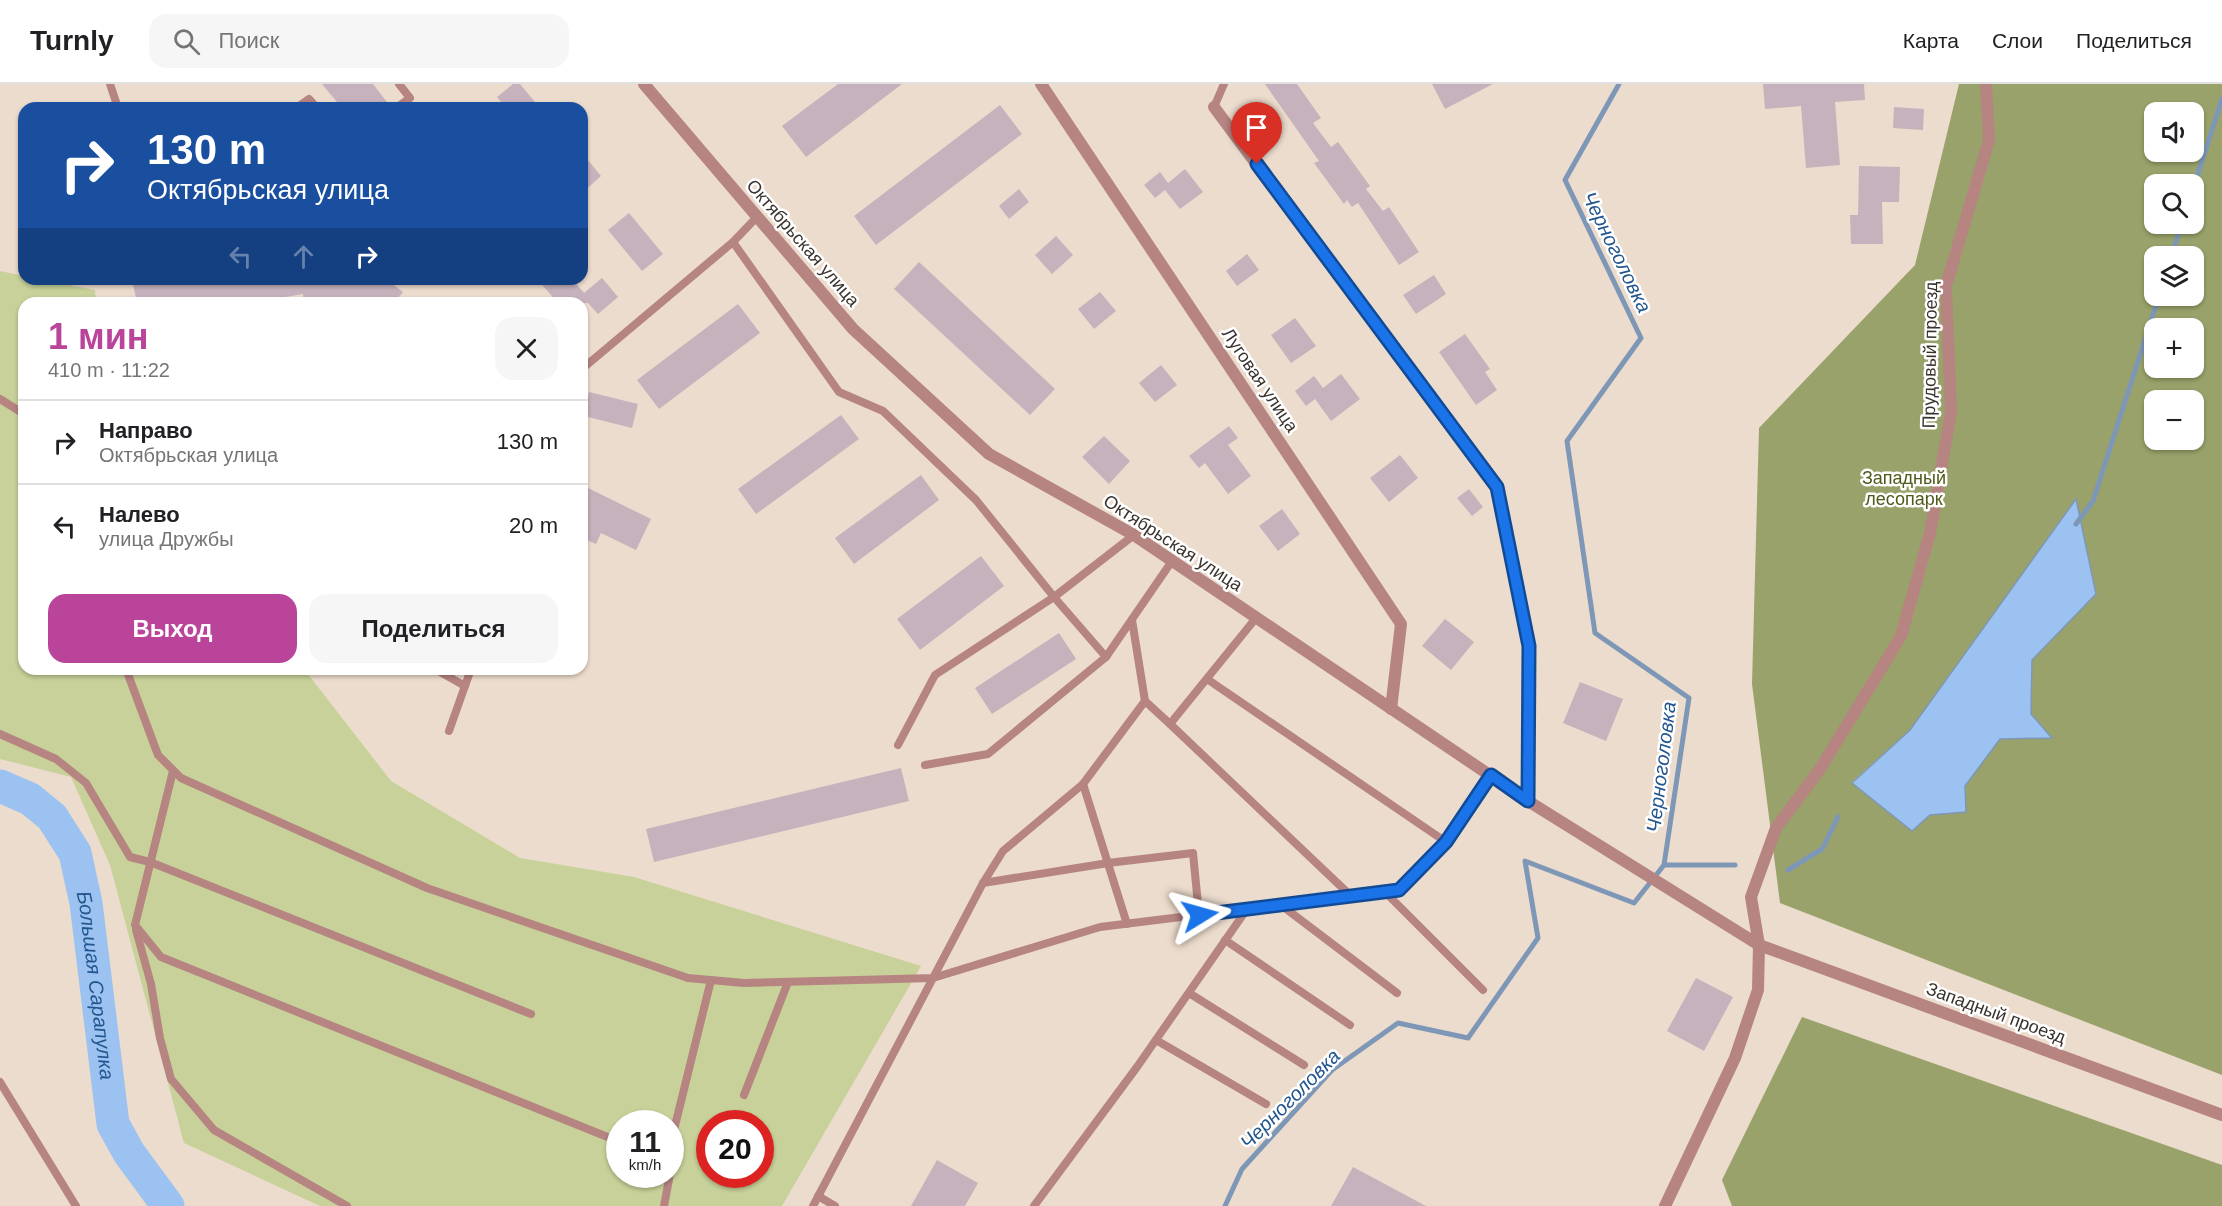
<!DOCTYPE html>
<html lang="ru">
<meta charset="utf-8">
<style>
:root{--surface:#fff;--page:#f6f6f6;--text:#202124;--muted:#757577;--line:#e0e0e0;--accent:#bb449b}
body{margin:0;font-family:Arial,sans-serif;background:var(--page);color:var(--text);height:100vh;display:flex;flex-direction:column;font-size:22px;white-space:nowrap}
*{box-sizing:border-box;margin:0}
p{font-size:20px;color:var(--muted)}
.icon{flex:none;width:33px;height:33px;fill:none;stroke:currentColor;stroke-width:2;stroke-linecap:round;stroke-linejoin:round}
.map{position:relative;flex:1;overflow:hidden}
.panel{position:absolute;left:18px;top:213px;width:570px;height:378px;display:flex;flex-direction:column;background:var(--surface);border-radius:18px;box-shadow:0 2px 4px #0004}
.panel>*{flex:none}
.top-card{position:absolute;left:18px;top:18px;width:570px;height:183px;border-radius:18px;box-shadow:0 2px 4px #0004;background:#1a4fa0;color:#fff;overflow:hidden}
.fabs{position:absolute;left:2144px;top:18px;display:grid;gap:12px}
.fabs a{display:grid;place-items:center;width:60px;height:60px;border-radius:12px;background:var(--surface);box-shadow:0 2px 4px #0004;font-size:30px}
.speed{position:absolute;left:606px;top:1026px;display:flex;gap:12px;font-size:30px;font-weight:700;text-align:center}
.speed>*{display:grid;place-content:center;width:78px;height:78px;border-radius:50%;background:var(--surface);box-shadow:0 2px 4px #0004;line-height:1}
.speed small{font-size:15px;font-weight:400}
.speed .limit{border:9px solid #d22;background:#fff;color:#111}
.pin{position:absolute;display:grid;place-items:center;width:51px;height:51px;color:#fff;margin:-62px -26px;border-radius:50% 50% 50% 0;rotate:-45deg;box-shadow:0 0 6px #0007}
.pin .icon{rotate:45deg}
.me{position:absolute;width:66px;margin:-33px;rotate:82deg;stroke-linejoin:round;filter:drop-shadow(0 0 4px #0008)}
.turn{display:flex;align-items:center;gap:21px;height:126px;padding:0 30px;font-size:27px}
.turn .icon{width:78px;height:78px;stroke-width:2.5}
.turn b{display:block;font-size:42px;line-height:51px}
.lanes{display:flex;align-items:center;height:57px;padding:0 30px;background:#0003;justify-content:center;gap:30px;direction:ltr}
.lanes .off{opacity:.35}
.round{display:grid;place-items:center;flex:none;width:63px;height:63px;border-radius:18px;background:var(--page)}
.head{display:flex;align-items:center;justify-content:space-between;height:102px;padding:0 30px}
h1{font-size:36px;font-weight:600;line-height:45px;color:var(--accent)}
.action{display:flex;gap:12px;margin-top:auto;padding:12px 30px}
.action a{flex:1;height:69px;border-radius:18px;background:var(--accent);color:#fff;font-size:24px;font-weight:600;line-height:69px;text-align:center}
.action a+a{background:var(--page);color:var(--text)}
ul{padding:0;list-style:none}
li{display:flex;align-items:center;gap:18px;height:84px;padding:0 30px;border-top:2px solid var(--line)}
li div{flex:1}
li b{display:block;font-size:22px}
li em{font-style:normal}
header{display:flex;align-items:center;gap:36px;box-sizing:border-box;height:84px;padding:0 30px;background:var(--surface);border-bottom:2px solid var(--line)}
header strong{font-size:28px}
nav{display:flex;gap:33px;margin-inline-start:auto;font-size:21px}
.search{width:420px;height:54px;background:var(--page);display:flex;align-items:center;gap:15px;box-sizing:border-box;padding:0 21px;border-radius:18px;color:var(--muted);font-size:22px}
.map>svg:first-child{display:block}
.green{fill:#c7d199;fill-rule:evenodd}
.forest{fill:#99a26a;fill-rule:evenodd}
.water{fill:#9bc2f0;stroke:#7e97b6;stroke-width:1.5}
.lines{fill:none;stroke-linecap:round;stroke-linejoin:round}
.stream{stroke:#7e97b6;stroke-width:5}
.river{stroke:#9bc2f0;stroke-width:33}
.building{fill:#c6b2bc}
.service{stroke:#b68481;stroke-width:8}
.minor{stroke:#b68481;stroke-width:12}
.tertiary{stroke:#b68481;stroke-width:12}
.route-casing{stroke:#114b97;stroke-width:15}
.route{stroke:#1a73e8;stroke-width:10}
.labels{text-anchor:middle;stroke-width:5;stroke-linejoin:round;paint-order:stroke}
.street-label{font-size:18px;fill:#3a332d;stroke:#fff}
.park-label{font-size:18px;fill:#515919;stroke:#fff}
.water-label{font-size:20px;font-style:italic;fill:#23568e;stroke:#fff}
</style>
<header>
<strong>Turnly</strong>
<div class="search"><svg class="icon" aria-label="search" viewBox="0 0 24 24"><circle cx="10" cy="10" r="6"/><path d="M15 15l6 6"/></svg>Поиск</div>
<nav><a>Карта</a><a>Слои</a><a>Поделиться</a></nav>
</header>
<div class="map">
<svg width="2222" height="1122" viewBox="0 0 2222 1122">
<rect width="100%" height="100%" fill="#ecdccd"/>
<path class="green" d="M 0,187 L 24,192 L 24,195 L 38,195 L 95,206 L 96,219 L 24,219 L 24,585 L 304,585 L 391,697 L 520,774 L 634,793 L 921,882 L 782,1122 L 320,1122 L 184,1059 L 110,781 L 71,693 L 0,675 ZM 620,1040 L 670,1040 L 670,1090 L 620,1090 ZM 710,1040 L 760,1040 L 760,1090 L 710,1090 Z"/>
<g class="forest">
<path d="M 1959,0 L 2222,0 L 2222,991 L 1780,819 L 1752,600 L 1759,344 L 1915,181 ZM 2154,28 L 2193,28 L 2193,68 L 2154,68 ZM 2154,100 L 2193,100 L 2193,140 L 2154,140 ZM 2154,172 L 2193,172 L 2193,212 L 2154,212 ZM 2154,244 L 2193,244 L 2193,284 L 2154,284 ZM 2154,316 L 2193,316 L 2193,356 L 2154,356 ZM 2076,416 L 2096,509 L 2032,576 L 2031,630 L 2000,655 L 1965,702 L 1966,728 L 1929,731 L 1852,698 L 1910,646 Z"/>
<polygon points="1802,933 2222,1081 2222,1122 1732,1122 1722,1096"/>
</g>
<polygon class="water" points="2076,415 2096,510 2032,576 2031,630 2052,654 2000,655 1965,702 1966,728 1930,731 1912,747 1852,699 1910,646"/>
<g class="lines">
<g class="stream">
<polyline points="2193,105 2222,15"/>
<polyline points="2171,172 2182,140"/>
<polyline points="2076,440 2093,417 2159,212"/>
<polyline points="1664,781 1735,781"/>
<polyline points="1788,786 1822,765 1838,733"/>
<polyline points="1225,1122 1242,1085 1332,986 1398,939 1468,954 1538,854 1525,777 1634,819 1664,781 1689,614 1595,549 1567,357 1641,254 1565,96 1619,0"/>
</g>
<path class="river" id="s1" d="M 0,702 L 30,715 L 52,733 L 75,769 L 86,819 L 113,1040 L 129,1069 L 168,1122"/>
</g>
<g class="building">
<polygon points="322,0 373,0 390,22 390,24 342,24"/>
<polygon points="513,0 520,0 540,24 506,24 497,13"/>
<polygon points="838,0 902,0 806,73 782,42"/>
<polygon points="1265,0 1297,0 1321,34 1313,39 1331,63 1338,58 1370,102 1366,105 1383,127 1389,123 1419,168 1399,181 1358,119 1352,123 1347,116 1344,120 1314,79 1319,77"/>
<polygon points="1432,0 1493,0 1445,25"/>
<polygon points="1763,0 1864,0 1865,16 1835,18 1840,81 1806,84 1801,22 1765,25"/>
<polygon points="1000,21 1022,50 876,161 854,132"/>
<polygon points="1894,23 1924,25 1923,46 1893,44"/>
<polygon points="582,69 601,92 582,109"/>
<polygon points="1859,82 1900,83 1899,118 1882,118 1883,160 1851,160 1850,131 1858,131"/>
<polygon points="1185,85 1203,108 1180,125 1165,106 1155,114 1144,101 1160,88 1168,99"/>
<polygon points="1019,105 1029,118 1009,135 999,122"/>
<polygon points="629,129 663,170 642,187 608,146"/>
<polygon points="1056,152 1073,171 1052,190 1035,171"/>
<polygon points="1247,170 1259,186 1237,202 1226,187"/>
<polygon points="919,178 1055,305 1030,331 894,205"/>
<polygon points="1434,191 1446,210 1416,230 1403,211"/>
<polygon points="602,194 618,213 598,230 588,219 558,219 537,195 572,195 584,209"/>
<polygon points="132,195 386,195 403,208 394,219 304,219 303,210 250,219 137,219"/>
<polygon points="1100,208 1116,227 1094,245 1078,225"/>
<polygon points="738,220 760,249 659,325 637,296"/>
<polygon points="1295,234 1316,262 1291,279 1271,251"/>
<polygon points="1465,250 1490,285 1485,288 1497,306 1476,321 1439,268"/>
<polygon points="1161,281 1177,301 1155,318 1139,299"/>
<polygon points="1341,290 1360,315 1331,337 1315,315 1306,322 1295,307 1314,292 1323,304"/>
<polygon points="589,308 638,320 632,344 584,332"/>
<polygon points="841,331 859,355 756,430 738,405"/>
<polygon points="1229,342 1238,354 1228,361 1251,392 1228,410 1205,379 1199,384 1189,372"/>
<polygon points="1104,352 1130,377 1109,400 1082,373"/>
<polygon points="1400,371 1418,394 1389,418 1370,394"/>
<polygon points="921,391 939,416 854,480 835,454"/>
<polygon points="582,401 651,435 636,466 601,449 596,460 582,454"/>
<polygon points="1469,405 1483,423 1472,432 1457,414"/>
<polygon points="1282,425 1300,450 1278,467 1259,442"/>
<polygon points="981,472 1004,502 920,566 897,535"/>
<polygon points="1445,535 1474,558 1451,586 1422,562"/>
<polygon points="1059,549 1076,575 992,630 975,604"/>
<polygon points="1580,598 1623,615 1606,657 1563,639"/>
<polygon points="901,684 909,717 654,778 646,745"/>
<polygon points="1696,894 1733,913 1704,967 1667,947"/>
<polygon points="937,1076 978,1099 965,1122 911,1122"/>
<polygon points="1353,1083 1426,1122 1331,1122"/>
</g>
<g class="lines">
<g class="service">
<polyline points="110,0 118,24"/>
<polyline points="1214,23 1224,0"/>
<polyline points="296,24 309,15 317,24"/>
<polyline points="396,24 410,14 399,0"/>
<polyline points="733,158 839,308 883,327 976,416 1054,513 1106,573"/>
<polyline points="582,285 733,158 757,133"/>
<polyline points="0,315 24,330"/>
<polyline points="1132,536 1145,617"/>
<polyline points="126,585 158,671 181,694 427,804 688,894 744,899 933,894 1100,843 1399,806 1446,758 1490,691"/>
<polyline points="435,585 465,602"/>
<polyline points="1207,595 1446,758"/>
<polyline points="1170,640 1351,812"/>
<polyline points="449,647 471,585"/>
<polyline points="0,650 56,675 86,699 130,773 150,778 531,930"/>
<polyline points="898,661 935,591 1054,513 1134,451"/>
<polyline points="925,681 988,670 1106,573 1172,477"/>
<polyline points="173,687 135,841 161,873 620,1058"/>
<polyline points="1083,700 1127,840"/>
<polyline points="983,799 1108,779 1193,769 1199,831"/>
<polyline points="1384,807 1483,906"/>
<polyline points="1281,821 1397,909"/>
<polyline points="136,846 151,900 160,954 171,995 214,1046 347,1122"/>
<polyline points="1225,856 1350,941"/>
<polyline points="1189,909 1304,981"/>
<polyline points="1156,956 1266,1020"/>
<polyline points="0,998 76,1122"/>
<polyline points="744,1011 788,898"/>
<polyline points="670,1062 711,896"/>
<polyline points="818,1112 835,1122"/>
<polyline points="664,1122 670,1090"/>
<polyline points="813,1122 983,799 1003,767 1083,700 1145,617 1170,640 1256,534"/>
<polyline points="1034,1122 1137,983 1247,825"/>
</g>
<g class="minor">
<polyline points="1041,0 1401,540 1391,625"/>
<polyline points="1214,23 1497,403 1529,562 1528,717"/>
<polyline points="1665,1122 1735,974 1758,906 1759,861 1751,813 1776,744 1820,685 1901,552 1930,449 1951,328 1946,202 1989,56 1986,0"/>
</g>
<polyline class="tertiary" points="644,0 853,245 989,370 1134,451 1528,717 1759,861 2222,1031"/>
</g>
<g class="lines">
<g class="route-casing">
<polyline id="route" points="1200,831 1399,806 1446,758 1491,691 1528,717 1529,562 1497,403 1257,80"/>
</g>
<use href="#route" class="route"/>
</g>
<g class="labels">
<g class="street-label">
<text transform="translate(803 159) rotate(49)" y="6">Октябрьская улица</text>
<text transform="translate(1930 271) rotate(-89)" y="6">Прудовый проезд</text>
<text transform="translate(1260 296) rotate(56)" y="6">Луговая улица</text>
<text transform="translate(1173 459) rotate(33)" y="6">Октябрьская улица</text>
<text transform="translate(1996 929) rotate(20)" y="6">Западный проезд</text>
</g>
<g class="park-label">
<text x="1904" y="400">Западный<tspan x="1904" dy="21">лесопарк</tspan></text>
</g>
<g class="water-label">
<text transform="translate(1617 168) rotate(64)" y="7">Черноголовка</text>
<text transform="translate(1661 683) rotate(-83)" y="7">Черноголовка</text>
<text dy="7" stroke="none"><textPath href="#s1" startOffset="238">Большая Сарапулка</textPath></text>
<text transform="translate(1290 1015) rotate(-45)" y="7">Черноголовка</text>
</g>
</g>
</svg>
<div class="fabs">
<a><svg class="icon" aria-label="sound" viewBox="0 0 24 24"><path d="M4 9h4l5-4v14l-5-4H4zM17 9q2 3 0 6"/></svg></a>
<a><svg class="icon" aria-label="search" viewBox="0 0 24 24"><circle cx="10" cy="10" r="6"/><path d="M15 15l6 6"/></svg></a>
<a><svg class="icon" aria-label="layers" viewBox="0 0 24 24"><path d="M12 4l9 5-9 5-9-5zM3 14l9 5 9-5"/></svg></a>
<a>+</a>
<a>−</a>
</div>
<div class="speed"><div>11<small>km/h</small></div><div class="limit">20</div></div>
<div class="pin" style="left:1257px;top:80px;background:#d93025"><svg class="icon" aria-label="arrive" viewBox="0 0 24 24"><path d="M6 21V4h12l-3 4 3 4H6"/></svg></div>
<svg class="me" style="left:1200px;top:831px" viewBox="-20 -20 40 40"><path d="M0-17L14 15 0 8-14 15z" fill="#1a73e8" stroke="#fff" stroke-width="4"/></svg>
<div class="top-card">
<div class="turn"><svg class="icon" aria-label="right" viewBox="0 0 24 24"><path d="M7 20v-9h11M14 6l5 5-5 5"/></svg><div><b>130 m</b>Октябрьская улица</div></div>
<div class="lanes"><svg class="icon off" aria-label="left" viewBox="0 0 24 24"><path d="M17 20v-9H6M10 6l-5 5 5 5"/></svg><svg class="icon off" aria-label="ahead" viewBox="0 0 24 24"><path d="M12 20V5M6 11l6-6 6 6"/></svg><svg class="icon" aria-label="right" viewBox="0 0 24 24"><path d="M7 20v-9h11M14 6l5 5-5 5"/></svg></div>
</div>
<section class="panel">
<div class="head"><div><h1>1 мин</h1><p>410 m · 11:22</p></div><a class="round"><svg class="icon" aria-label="close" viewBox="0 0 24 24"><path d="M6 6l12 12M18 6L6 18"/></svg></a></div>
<ul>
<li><svg class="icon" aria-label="right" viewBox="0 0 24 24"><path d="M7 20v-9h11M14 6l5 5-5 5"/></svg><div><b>Направо</b><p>Октябрьская улица</p></div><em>130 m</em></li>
<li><svg class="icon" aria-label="left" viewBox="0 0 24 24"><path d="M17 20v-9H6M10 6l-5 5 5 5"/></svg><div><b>Налево</b><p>улица Дружбы</p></div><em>20 m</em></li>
</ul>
<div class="action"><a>Выход</a><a>Поделиться</a></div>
</section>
</div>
